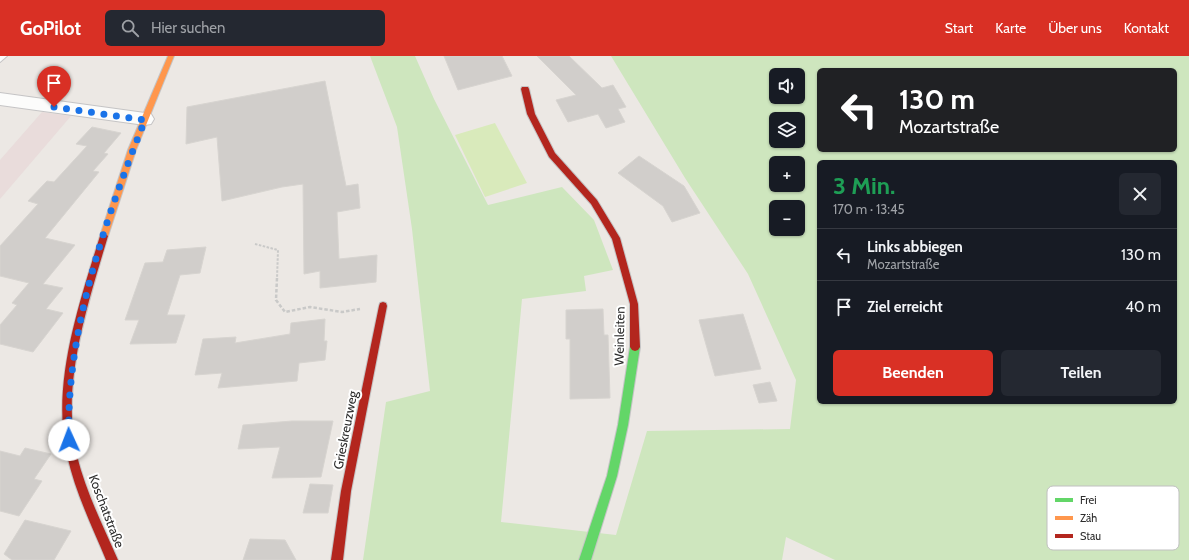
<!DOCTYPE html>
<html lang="de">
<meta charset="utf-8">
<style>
:root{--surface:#171b24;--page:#242831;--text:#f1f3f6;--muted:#9ea1a6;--line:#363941;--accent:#d93025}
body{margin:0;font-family:Cabin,sans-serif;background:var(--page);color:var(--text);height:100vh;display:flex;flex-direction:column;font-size:15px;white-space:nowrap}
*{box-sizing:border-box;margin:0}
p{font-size:13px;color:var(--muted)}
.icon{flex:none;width:22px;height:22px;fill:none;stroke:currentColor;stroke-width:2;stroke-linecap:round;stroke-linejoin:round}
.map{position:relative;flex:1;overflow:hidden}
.sheet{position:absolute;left:817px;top:104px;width:360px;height:244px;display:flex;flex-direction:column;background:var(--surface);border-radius:6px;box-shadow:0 1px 3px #0004}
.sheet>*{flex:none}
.banner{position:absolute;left:817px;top:12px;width:360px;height:84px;border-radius:6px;box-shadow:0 1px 3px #0004;background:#202124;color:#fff;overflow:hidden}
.controls{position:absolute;left:769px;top:12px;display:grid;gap:8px}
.controls a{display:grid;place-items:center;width:36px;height:36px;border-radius:6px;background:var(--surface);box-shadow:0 1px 3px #0004;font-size:20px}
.pin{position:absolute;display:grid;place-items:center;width:34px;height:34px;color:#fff;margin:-41px -17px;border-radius:50% 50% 50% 0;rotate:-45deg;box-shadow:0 0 4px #0007}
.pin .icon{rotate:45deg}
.me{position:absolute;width:44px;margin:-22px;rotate:358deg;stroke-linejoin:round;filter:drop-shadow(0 0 3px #0008)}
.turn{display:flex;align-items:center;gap:14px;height:84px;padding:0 16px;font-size:18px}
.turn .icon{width:52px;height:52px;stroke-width:2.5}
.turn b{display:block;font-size:28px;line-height:34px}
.round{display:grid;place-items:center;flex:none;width:42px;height:42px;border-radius:6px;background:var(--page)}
.head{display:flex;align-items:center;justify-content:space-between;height:68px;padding:0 16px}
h1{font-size:24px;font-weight:800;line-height:30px;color:#1e9e55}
.button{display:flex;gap:8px;margin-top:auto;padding:8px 16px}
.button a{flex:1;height:46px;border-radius:6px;background:var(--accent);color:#fff;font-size:16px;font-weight:800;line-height:46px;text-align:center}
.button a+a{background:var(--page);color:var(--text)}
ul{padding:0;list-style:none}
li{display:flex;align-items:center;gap:12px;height:52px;padding:0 16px;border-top:1px solid var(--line)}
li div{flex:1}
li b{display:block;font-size:15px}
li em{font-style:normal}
header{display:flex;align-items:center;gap:24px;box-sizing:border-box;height:56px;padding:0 20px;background:var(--accent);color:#fff}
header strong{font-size:19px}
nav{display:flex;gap:22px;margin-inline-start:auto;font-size:14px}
.search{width:280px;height:36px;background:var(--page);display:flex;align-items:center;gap:10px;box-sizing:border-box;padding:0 14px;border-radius:6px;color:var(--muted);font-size:15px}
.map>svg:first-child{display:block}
.medical{fill:#e9dcdb}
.green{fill:#cee6be;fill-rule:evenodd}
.pitch{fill:#d9eabb}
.building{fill:#d1cecb;stroke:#d7d4d0}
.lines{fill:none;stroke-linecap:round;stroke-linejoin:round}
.lane-casing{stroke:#c5c4c5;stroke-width:2}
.street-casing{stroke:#c5c4c5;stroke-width:2}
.fast-casing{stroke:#c5c4c5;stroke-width:2}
.slow-casing{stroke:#c5c4c5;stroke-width:2}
.jam-casing{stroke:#c5c4c5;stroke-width:2}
.path-far1{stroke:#c9c9c8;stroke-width:2;stroke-dasharray:2.5 1.5;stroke-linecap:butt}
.path{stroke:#c9c9c8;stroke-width:2.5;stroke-dasharray:3.5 2;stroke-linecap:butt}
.lane{fill:#fcfcfb;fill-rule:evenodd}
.street{fill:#fcfcfb;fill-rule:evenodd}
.fast{fill:#63d668;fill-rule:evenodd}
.slow{fill:#ff974d;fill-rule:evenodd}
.jam{fill:#b3261e;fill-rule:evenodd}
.route{stroke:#1a73e8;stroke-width:7;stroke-dasharray:0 12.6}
.labels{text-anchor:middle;stroke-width:4;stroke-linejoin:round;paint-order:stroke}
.street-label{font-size:13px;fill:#2e2e2e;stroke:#fff}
.key{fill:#fff;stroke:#c0c0c0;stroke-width:1}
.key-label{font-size:11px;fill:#2e2e2e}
</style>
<header>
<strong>GoPilot</strong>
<div class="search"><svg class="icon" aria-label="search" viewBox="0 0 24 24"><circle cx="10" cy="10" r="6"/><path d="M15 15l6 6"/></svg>Hier suchen</div>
<nav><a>Start</a><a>Karte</a><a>Über uns</a><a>Kontakt</a></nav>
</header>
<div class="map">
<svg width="1189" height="504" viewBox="0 0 1189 504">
<rect width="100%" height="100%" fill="#ece8e4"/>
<polygon class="medical" points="42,56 71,60 0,143 0,104"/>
<path class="green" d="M 370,0 L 415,0 L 434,43 L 488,149 L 562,131 L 594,164 L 613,214 L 584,220 L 586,235 L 522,243 L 501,466 L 616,479 L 647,375 L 790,373 L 796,324 L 748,218 L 685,122 L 611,0 L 1189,0 L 1189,504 L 835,504 L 786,481 L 782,504 L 363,504 L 386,346 L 430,335 L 412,173 L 397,71 ZM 819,14 L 1175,14 L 1175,94 L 819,94 ZM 776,19 L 798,19 L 798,41 L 776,41 ZM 776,63 L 798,63 L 798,85 L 776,85 ZM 819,106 L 1175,106 L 1175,346 L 819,346 ZM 776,107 L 798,107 L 798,129 L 776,129 ZM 776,151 L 798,151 L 798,173 L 776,173 Z"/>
<polygon class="pitch" points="495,67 527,127 485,141 455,79"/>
<g class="building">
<polygon points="444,0 502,0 512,20 458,34"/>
<polygon points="537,0 569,0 602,32 613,29 626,51 618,53 625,66 606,72 598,58 568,66 556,44 576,39"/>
<polygon points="325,25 346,130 358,128 360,152 337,156 339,203 377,199 376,226 320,232 320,215 304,218 303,128 282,131 222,145 217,81 186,88 187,51"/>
<polygon points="92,71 121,77 104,97 108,98 93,115 99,116 45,182 75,189 43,228 63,232 46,253 63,257 33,296 0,288 0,269 17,249 12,247 29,227 0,220 0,190 38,148 28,145 47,125 54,126 87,90 76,88"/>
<polygon points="639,100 684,130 700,157 672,166 663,150 618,117"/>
<polygon points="206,191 200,217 180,219 167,259 185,259 176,287 130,288 139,264 125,264 145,207 163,206 167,194"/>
<polygon points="603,253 604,279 608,279 610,342 570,343 570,283 566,283 566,254"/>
<polygon points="743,258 761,313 715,320 699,264"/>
<polygon points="325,263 324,285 327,285 325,304 299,307 297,325 218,332 222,317 195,319 203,283 236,281 235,287 290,278 291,267"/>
<polygon points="770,326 777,345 759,347 753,329"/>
<polygon points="292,365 333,365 321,421 272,422 280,391 238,393 243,369"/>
<polygon points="25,392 51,398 34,423 42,425 19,460 0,455 0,395 20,400"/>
<polygon points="310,428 333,429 328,457 303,457"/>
<polygon points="25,464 71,475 54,504 12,504 4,498"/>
<polygon points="250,483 285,484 296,504 243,504"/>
</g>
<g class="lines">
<g class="lane-casing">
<polygon id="lane" points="0,0 7,0 0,6"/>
</g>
<g class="street-casing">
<polygon id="street" points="0,37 145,57 151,58 154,63 151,68 145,69 0,49"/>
</g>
<g class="fast-casing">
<polygon id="fast" points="635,287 638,288 640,291 628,369 617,420 591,504 579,504 607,420 618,369 630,291 632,288"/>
</g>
<g class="slow-casing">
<polygon id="slow" points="168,0 174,0 136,94 108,180 104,183 101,182 100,180 128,94"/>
</g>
<g class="jam-casing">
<g id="jam">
<polygon points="522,31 528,31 529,33 535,58 555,97 597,144 620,182 638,248 640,291 638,294 635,295 632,294 630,291 630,248 612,183 591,148 549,101 527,58 521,33"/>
<path d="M 104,177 L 108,180 C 88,248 60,329 77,400 C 86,436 103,470 118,504 L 106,504 C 92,470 75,436 67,399 C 51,328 79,248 100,180 Z"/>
<polygon points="383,246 386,247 387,250 351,435 343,504 331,504 341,435 379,250 380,247"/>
</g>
</g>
<polyline class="path-far1" points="255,188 278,194 277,223"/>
<polyline class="path" points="277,222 276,244 285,256 310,251 342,256 360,253"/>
<use href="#lane" class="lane"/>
<use href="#street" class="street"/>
<use href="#fast" class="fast"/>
<use href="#slow" class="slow"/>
<use href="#jam" class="jam"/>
</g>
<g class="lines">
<path class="route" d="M 54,51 L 145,64 C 106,161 65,279 69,384"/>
</g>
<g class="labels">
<g class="street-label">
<text transform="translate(619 280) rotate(-89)" y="5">Weinleiten</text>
<text transform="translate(345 374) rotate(-79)" y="5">Grieskreuzweg</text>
<text transform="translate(107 455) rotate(69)" y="5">Koschatstraße</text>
</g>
</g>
<rect x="1047" y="430" width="132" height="64" rx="6" class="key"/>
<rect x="1055" y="442" width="18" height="4" fill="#63d668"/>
<rect x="1055" y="460" width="18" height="4" fill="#ff974d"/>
<rect x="1055" y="478" width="18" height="4" fill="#b3261e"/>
<g class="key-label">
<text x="1080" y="448">Frei</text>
<text x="1080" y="466">Zäh</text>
<text x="1080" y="484">Stau</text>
</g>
</svg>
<div class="controls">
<a><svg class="icon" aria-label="sound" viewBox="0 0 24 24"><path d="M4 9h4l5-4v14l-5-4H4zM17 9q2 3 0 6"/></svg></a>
<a><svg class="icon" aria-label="layers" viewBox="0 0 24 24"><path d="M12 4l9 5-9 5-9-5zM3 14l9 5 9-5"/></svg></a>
<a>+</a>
<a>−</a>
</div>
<div class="pin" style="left:54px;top:51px;background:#d93025"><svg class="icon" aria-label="arrive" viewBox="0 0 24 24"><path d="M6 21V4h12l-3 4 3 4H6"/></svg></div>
<svg class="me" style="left:69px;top:384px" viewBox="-20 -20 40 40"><circle r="19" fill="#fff"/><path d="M0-13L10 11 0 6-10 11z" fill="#1a73e8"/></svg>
<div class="banner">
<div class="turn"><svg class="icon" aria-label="left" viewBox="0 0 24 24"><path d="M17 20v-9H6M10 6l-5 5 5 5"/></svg><div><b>130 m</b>Mozartstraße</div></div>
</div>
<section class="sheet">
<div class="head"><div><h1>3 Min.</h1><p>170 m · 13:45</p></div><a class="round"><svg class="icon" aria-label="close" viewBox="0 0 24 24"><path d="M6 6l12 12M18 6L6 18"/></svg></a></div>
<ul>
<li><svg class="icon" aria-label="left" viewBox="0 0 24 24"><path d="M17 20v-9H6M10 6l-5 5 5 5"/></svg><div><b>Links abbiegen</b><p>Mozartstraße</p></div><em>130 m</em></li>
<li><svg class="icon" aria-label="arrive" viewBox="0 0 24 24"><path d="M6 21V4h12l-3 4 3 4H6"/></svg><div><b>Ziel erreicht</b></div><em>40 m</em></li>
</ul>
<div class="button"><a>Beenden</a><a>Teilen</a></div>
</section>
</div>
